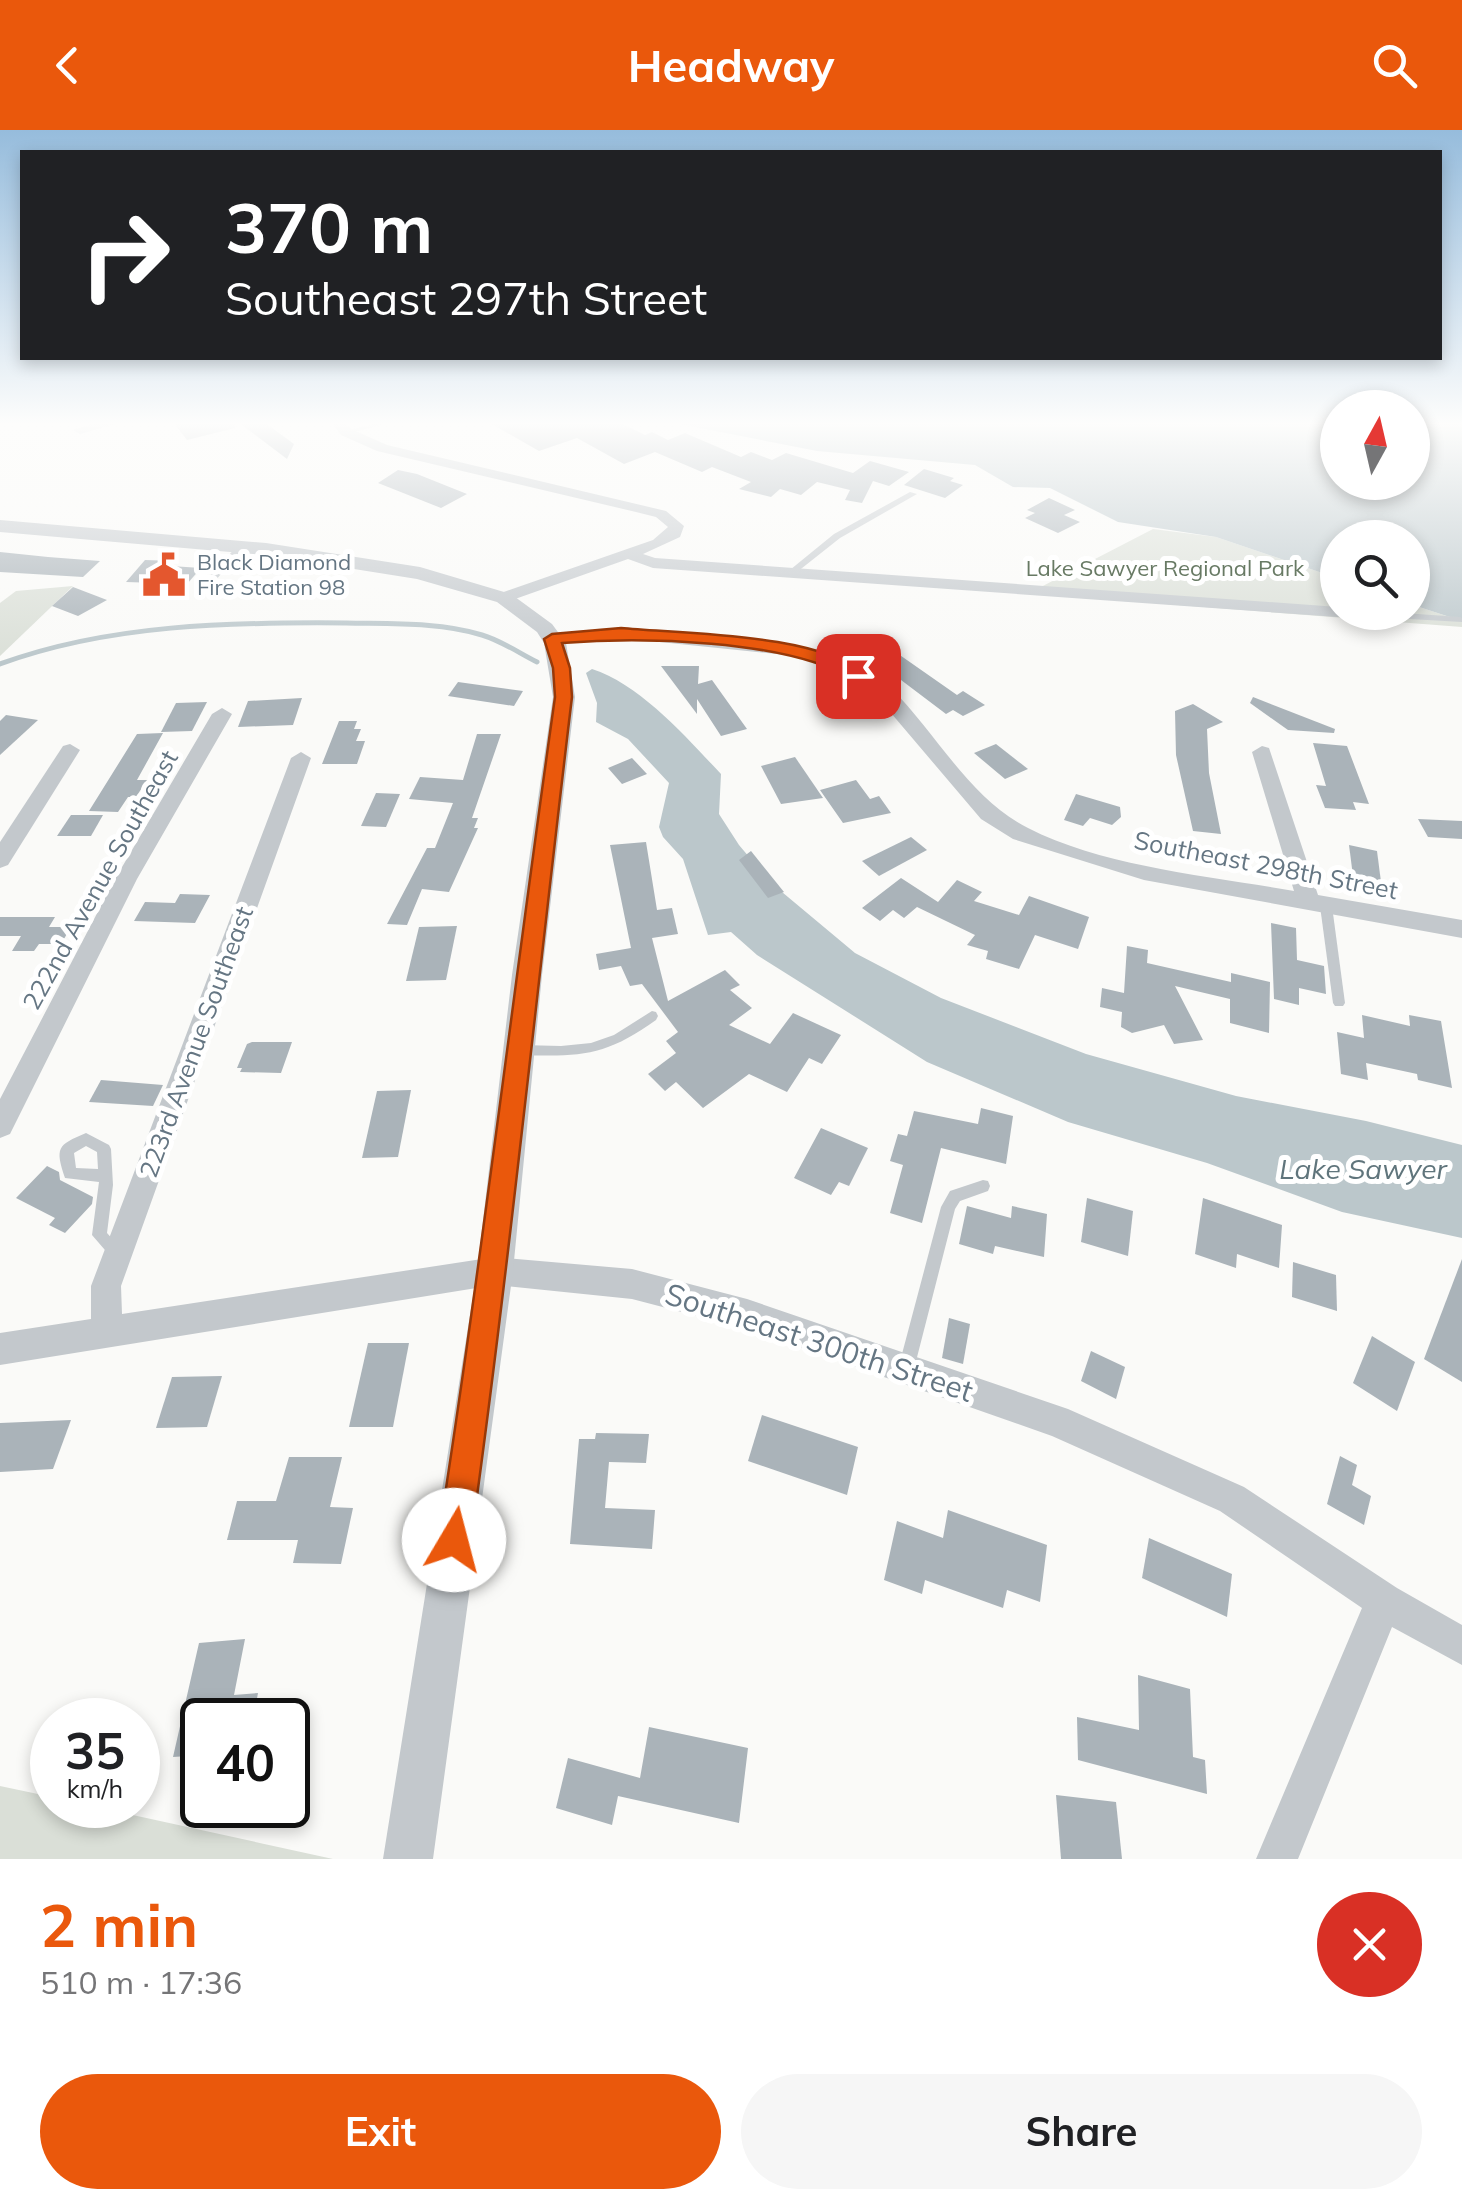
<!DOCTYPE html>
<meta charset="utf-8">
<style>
:root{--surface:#fff;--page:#f6f6f6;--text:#202124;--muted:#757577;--accent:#ea580c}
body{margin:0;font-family:Mulish,sans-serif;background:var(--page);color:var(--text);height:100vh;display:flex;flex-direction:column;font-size:38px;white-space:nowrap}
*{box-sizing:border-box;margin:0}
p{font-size:32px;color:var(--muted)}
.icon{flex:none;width:55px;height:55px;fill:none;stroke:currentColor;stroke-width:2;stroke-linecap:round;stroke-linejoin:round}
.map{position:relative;height:1729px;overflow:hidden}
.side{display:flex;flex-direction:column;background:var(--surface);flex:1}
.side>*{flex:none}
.hud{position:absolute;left:20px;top:20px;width:1422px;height:210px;border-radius:0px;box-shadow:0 5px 15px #0003;background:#202124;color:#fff;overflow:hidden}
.needle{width:65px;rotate:8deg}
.controls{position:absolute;left:1320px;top:260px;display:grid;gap:20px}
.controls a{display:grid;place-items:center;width:110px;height:110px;border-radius:50%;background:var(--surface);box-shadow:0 5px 15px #0003;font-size:50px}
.speed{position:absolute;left:30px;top:1568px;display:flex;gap:20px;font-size:50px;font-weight:700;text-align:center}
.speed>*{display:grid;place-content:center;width:130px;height:130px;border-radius:50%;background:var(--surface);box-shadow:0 5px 15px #0003;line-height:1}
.speed small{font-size:25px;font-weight:400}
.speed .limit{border:5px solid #111;border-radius:15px;background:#fff;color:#111}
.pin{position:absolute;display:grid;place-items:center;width:85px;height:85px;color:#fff;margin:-42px;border-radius:20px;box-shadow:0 5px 15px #0006}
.me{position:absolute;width:110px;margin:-55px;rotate:8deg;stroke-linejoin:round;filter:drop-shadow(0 0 8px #0008)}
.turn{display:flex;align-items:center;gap:35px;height:210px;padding:0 40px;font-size:45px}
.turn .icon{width:130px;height:130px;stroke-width:2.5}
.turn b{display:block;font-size:70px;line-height:85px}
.round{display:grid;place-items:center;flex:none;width:105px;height:105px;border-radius:52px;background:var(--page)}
.summary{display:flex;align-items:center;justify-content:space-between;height:170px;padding:0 40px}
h1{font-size:60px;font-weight:700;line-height:75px;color:var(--accent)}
.primary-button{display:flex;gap:20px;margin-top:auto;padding:20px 40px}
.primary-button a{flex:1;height:115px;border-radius:60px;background:var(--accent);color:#fff;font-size:40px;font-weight:700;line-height:115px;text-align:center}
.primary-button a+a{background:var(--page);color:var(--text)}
header{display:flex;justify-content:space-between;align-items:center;height:130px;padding:0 40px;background:var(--accent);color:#fff;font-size:45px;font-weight:700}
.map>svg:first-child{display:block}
.green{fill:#dadfd7}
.water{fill:#bbc7cb}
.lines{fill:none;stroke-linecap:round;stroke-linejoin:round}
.stream{stroke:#bbc7cb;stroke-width:5}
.building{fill:#aab3b9}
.service{fill:#c3c8cc;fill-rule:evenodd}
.minor{fill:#c3c8cc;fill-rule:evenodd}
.tertiary{fill:#c3c8cc;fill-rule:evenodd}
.route{fill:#ea580c;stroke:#983908;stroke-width:2.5}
.labels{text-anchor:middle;stroke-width:10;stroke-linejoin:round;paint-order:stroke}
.far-poi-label{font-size:22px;fill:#657683;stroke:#fff;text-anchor:start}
.far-park-label{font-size:22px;fill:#687a64;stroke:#fff}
.street-label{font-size:25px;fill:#657683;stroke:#fff}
.water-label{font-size:28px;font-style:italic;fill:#60757c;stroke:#fff}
.near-street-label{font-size:30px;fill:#657683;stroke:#fff}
</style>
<header><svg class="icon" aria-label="back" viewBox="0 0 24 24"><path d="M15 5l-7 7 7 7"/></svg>Headway<svg class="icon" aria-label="search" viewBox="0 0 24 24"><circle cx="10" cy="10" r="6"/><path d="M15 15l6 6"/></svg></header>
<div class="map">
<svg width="1462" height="1729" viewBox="0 0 1462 1729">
<rect width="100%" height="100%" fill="#fafaf8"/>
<g class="green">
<polygon points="1153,399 1216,407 1337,448 1338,482 1412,482 1413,475 1462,491 1462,497 1035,464 1037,459"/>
<polygon points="73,456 0,526 0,473 16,461"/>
<polygon points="0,1656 52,1667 52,1675 87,1675 333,1729 0,1729"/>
</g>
<g class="water">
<polygon points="669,292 1337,292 1338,352 1412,352 1413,292 1462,292 1462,491 1413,475 1412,408 1338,408 1337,448 1216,407 1118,392 1050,358 1013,357 975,335 817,321"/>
<path d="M 592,539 C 641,555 686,607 721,644 L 719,684 L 739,715 L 770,752 L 855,823 L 941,868 L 1086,924 L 1236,966 L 1366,991 L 1462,1015 L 1462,1108 L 1342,1082 L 1207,1033 L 1068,992 L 927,932 L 757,825 L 731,802 L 708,805 L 683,729 L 663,707 L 659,697 L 669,653 L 628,609 L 596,592 L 597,573 L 586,543 Z"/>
</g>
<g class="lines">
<path class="stream" d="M 0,534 C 109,494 231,492 346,493 C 390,494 440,492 482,505 C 502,511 519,523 537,532"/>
</g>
<g class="building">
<polygon points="173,292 234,292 235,298 187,310"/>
<polygon points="238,292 264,292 294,314 287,329"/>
<polygon points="488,292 619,292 645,305 652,302 668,310 685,303 741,327 751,322 772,330 786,323 853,343 870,331 909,342 889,356 873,351 862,373 845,370 850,360 817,352 801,365 780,359 771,367 739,359 751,352 712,337 702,342 655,322 624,334 577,308 539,321"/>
<polygon points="924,339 954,348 950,351 963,355 945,368 904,355"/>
<polygon points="398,340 417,344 467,364 441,378 378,353"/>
<polygon points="1049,368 1075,380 1064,385 1080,392 1058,403 1025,388 1035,383 1027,380"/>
<polygon points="0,422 48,427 100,431 83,447 0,442"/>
<polygon points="145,430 175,431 171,436 201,438 187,454 126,452"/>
<polygon points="73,457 107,470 78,486 52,476"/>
<polygon points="884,514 957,565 963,561 985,575 963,586 953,580 946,584 864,522"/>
<polygon points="661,536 699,536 698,554 712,550 747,599 721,606 697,569 697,584"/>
<polygon points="458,552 523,561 514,576 448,566"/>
<polygon points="1253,567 1335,599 1334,603 1288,600 1250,573"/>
<polygon points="302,568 293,595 238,597 248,571"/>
<polygon points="207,572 192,601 161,602 176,573"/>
<polygon points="1193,574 1223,592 1207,599 1209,643 1221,704 1193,701 1176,625 1175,581"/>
<polygon points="6,585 38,590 0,625 0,591"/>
<polygon points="339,591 357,591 354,599 361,599 356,611 365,611 357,634 322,634"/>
<polygon points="163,603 137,650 147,650 136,667 128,667 118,682 89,681 137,604"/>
<polygon points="477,604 501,604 472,688 478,688 474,698 478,698 449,762 422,759 407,795 387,794 427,718 435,718 453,673 409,669 420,647 463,650"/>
<polygon points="1313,613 1347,616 1369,674 1353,672 1356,680 1325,678 1316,655 1326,656"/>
<polygon points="996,614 1028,639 1005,649 974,623"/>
<polygon points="795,627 823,668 781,674 761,636"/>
<polygon points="632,628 647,644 622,654 608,638"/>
<polygon points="856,650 870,669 879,666 891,683 843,693 820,660"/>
<polygon points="376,663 400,664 386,697 361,696"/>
<polygon points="1076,664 1120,677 1121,687 1112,695 1090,688 1083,696 1064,690"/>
<polygon points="71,685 103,685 91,706 57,706"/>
<polygon points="1418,689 1462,691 1462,709 1428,707"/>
<polygon points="911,707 927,720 879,746 862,731"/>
<polygon points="646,712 657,780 672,778 678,804 652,808 668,871 725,840 740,855 730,860 752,878 729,895 770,914 793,883 841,905 822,934 809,928 787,962 749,944 703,978 676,952 665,961 648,944 676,923 666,911 678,902 642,854 630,856 621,836 599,840 596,824 631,818 610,715"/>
<polygon points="1349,715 1377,721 1381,752 1353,746"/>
<polygon points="751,721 784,762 768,768 739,730"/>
<polygon points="901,748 938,772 957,750 982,762 974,771 1019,785 1029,766 1089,787 1078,819 1035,805 1019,839 986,829 988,821 967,815 975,805 917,777 904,788 893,780 880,791 862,778"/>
<polygon points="180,764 210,765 195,793 134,791 145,772 175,773"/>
<polygon points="0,787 55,787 49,797 71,797 61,814 39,814 34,821 12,821 21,806 0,806"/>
<polygon points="1271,793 1296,798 1297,830 1324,836 1326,864 1299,858 1299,875 1274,869"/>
<polygon points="457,796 446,850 406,851 419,797"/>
<polygon points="1127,816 1148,820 1147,833 1231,852 1231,843 1270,852 1269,903 1230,893 1230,869 1175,856 1203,910 1174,914 1164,895 1132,903 1121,897 1122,882 1100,877 1102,858 1124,863"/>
<polygon points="1362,885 1410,896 1409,885 1441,891 1452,958 1418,950 1417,944 1366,933 1368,950 1341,944 1337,902 1364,908"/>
<polygon points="252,912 292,912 281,943 240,942 242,938 237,938 247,914"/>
<polygon points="101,950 163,955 153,976 89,972"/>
<polygon points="411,960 398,1027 362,1028 377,961"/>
<polygon points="981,978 1013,986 1006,1034 941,1018 922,1093 890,1083 903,1035 890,1031 898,1004 907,1006 914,981 978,994"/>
<polygon points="821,998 868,1018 849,1056 839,1052 831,1065 794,1048"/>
<polygon points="47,1036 59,1042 60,1050 93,1067 92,1074 65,1103 49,1095 55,1088 16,1068"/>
<polygon points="1087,1068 1133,1081 1128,1126 1081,1112"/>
<polygon points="1203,1068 1282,1095 1279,1138 1237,1124 1236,1138 1195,1124"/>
<polygon points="967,1076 1011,1088 1012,1076 1047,1084 1044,1127 995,1116 993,1124 959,1114"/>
<polygon points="1462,1129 1462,1252 1424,1229"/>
<polygon points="1293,1132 1336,1145 1337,1181 1292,1167"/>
<polygon points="949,1188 970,1194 963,1234 942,1228"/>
<polygon points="1372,1206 1415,1232 1397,1281 1353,1253"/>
<polygon points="368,1213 409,1213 393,1297 349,1297"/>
<polygon points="1091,1221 1125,1237 1116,1269 1081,1251"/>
<polygon points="222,1246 207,1297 156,1298 172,1247"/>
<polygon points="762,1285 858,1317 847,1365 748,1331"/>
<polygon points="71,1290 53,1339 0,1342 0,1293"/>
<polygon points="596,1303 649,1304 646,1333 609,1332 605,1378 655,1380 652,1419 570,1414 579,1309 595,1309"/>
<polygon points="1340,1326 1357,1335 1352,1355 1371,1366 1364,1395 1327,1374"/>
<polygon points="289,1327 342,1327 330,1377 353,1378 341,1434 293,1433 298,1410 227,1410 237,1371 276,1371"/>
<polygon points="948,1380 1047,1415 1040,1472 1007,1460 1003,1478 925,1450 922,1464 884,1450 897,1391 943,1408"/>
<polygon points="1149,1408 1232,1444 1227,1487 1142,1448"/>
<polygon points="245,1509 234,1565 258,1563 253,1590 202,1590 202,1625 173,1627 199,1513"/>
<polygon points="1138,1545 1190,1559 1193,1627 1205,1630 1207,1664 1078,1630 1077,1587 1139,1600"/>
<polygon points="649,1597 748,1618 739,1693 618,1666 612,1695 556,1678 568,1628 640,1648"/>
<polygon points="1056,1665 1116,1672 1122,1729 1061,1729"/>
</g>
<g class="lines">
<g class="service">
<polygon points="379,292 392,292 346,304 343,302"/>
<polygon points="910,362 917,364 840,408 792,446 785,444 834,404"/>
<polygon points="238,415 245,417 206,461 200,461 200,457"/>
<polygon points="1389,482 1460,487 1462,488 1462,492 1358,486 1354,483"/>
<polygon points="1326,772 1332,776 1345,873 1343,876 1335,876 1333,873 1320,776"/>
<path d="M 652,881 L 656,882 L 658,886 L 656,890 C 606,926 581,927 521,925 L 516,924 L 514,920 L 516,916 L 521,915 L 561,916 L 591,913 L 614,905 Z"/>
<path d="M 86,1003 L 109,1015 L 111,1019 L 113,1055 L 107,1103 L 124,1122 L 121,1127 L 116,1129 L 111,1127 L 92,1105 L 99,1052 L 65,1048 C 55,1018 57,1015 86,1003 ZM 86,1016 L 97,1022 L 98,1039 L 76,1038 L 74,1023 Z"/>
<polygon points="983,1050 988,1051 990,1056 988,1061 960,1071 955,1079 914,1239 912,1245 906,1247 900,1245 898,1239 941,1077 950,1061"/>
</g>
<g class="minor">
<polygon points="97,292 123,292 80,304 73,300"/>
<polygon points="331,292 345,292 351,299 387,315 666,381 684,396 680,407 643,424 655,428 1338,477 1338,482 1346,482 1338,487 653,438 628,429 504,473 495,468 498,464 653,410 668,397 656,387 636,382 377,321 341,305"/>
<path d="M 621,498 C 697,505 835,503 891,558 C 936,603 970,669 1028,698 C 1104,737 1210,746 1294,761 L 1252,622 L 1262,616 L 1269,618 L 1318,765 L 1462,790 L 1462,808 L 1144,750 L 1013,709 L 981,689 L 874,563 L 828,535 L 805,527 L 621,508 L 552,514 L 543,509 L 552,504 Z"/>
<polygon points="222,578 232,584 137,749 10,1004 0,1008 0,969 115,749 212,584"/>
<polygon points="70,614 80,620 8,735 0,738 0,712 63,616"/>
<polygon points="301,622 311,628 121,1156 122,1184 495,1127 632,1139 747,1169 1068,1279 1244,1357 1397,1458 1462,1495 1462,1535 1392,1497 1298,1729 1256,1729 1362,1478 1220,1381 1052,1306 747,1199 632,1169 495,1155 0,1235 0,1203 91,1189 91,1156 291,628"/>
</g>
<polygon class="tertiary" points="0,390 266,413 420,437 511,464 552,494 566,513 575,567 542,845 513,1141 433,1729 383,1729 477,1141 512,845 553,567 544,513 537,502 497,472 417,449 266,425 0,402"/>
</g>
<linearGradient id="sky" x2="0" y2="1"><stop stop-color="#96bcdc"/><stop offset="0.55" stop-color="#fdfdfc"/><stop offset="1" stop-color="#fdfdfc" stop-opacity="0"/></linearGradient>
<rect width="1462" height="534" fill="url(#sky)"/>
<path class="route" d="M 621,498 C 682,504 823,503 866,546 L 852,549 C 786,509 639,507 562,513 L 570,538 L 572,567 C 538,848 510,1130 471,1410 L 466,1422 L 454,1427 L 443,1422 L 438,1410 C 482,1130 515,848 555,567 L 553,538 L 544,509 L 552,504 Z"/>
<defs>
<g id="civic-bare" transform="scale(3.45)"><path d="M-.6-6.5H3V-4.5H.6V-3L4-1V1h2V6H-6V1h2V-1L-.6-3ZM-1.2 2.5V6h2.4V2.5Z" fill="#e4572e" stroke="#fff" stroke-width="2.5" paint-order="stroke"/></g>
</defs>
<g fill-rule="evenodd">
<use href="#civic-bare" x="164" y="445"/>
</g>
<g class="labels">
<g class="far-poi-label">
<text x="197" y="440">Black Diamond<tspan x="197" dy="25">Fire Station 98</tspan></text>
</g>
<g class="far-park-label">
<text x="1165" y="446">Lake Sawyer Regional Park</text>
</g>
<g class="street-label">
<text transform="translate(1266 735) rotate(11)" y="9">Southeast 298th Street</text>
<text transform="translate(100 750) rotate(-61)" y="9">222nd Avenue Southeast</text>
<text transform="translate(196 912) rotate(-70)" y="9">223rd Avenue Southeast</text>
</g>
<g class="water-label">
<text x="1363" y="1049">Lake Sawyer</text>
</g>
<g class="near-street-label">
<text transform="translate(819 1213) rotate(18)" y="10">Southeast 300th Street</text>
</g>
</g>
</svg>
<div class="controls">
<a><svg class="needle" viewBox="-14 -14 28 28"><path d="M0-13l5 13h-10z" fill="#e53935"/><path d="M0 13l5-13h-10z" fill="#757577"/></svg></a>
<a><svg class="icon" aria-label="search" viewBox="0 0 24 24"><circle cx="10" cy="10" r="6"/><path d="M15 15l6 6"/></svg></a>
</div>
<div class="speed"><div>35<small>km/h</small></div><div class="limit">40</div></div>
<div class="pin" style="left:858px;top:546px;background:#d93025"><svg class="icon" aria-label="arrive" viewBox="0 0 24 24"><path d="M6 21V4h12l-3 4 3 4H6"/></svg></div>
<svg class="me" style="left:454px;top:1410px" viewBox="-20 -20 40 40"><circle r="19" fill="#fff"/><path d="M0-13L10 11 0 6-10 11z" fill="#ea580c"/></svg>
<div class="hud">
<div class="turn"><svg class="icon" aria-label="right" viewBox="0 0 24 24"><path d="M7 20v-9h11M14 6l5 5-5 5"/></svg><div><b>370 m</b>Southeast 297th Street</div></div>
</div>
</div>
<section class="side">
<div class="summary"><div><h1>2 min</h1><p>510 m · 17:36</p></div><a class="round" style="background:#d93025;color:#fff"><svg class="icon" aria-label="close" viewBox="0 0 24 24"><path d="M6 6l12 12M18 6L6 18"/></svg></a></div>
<div class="primary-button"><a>Exit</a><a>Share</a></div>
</section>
